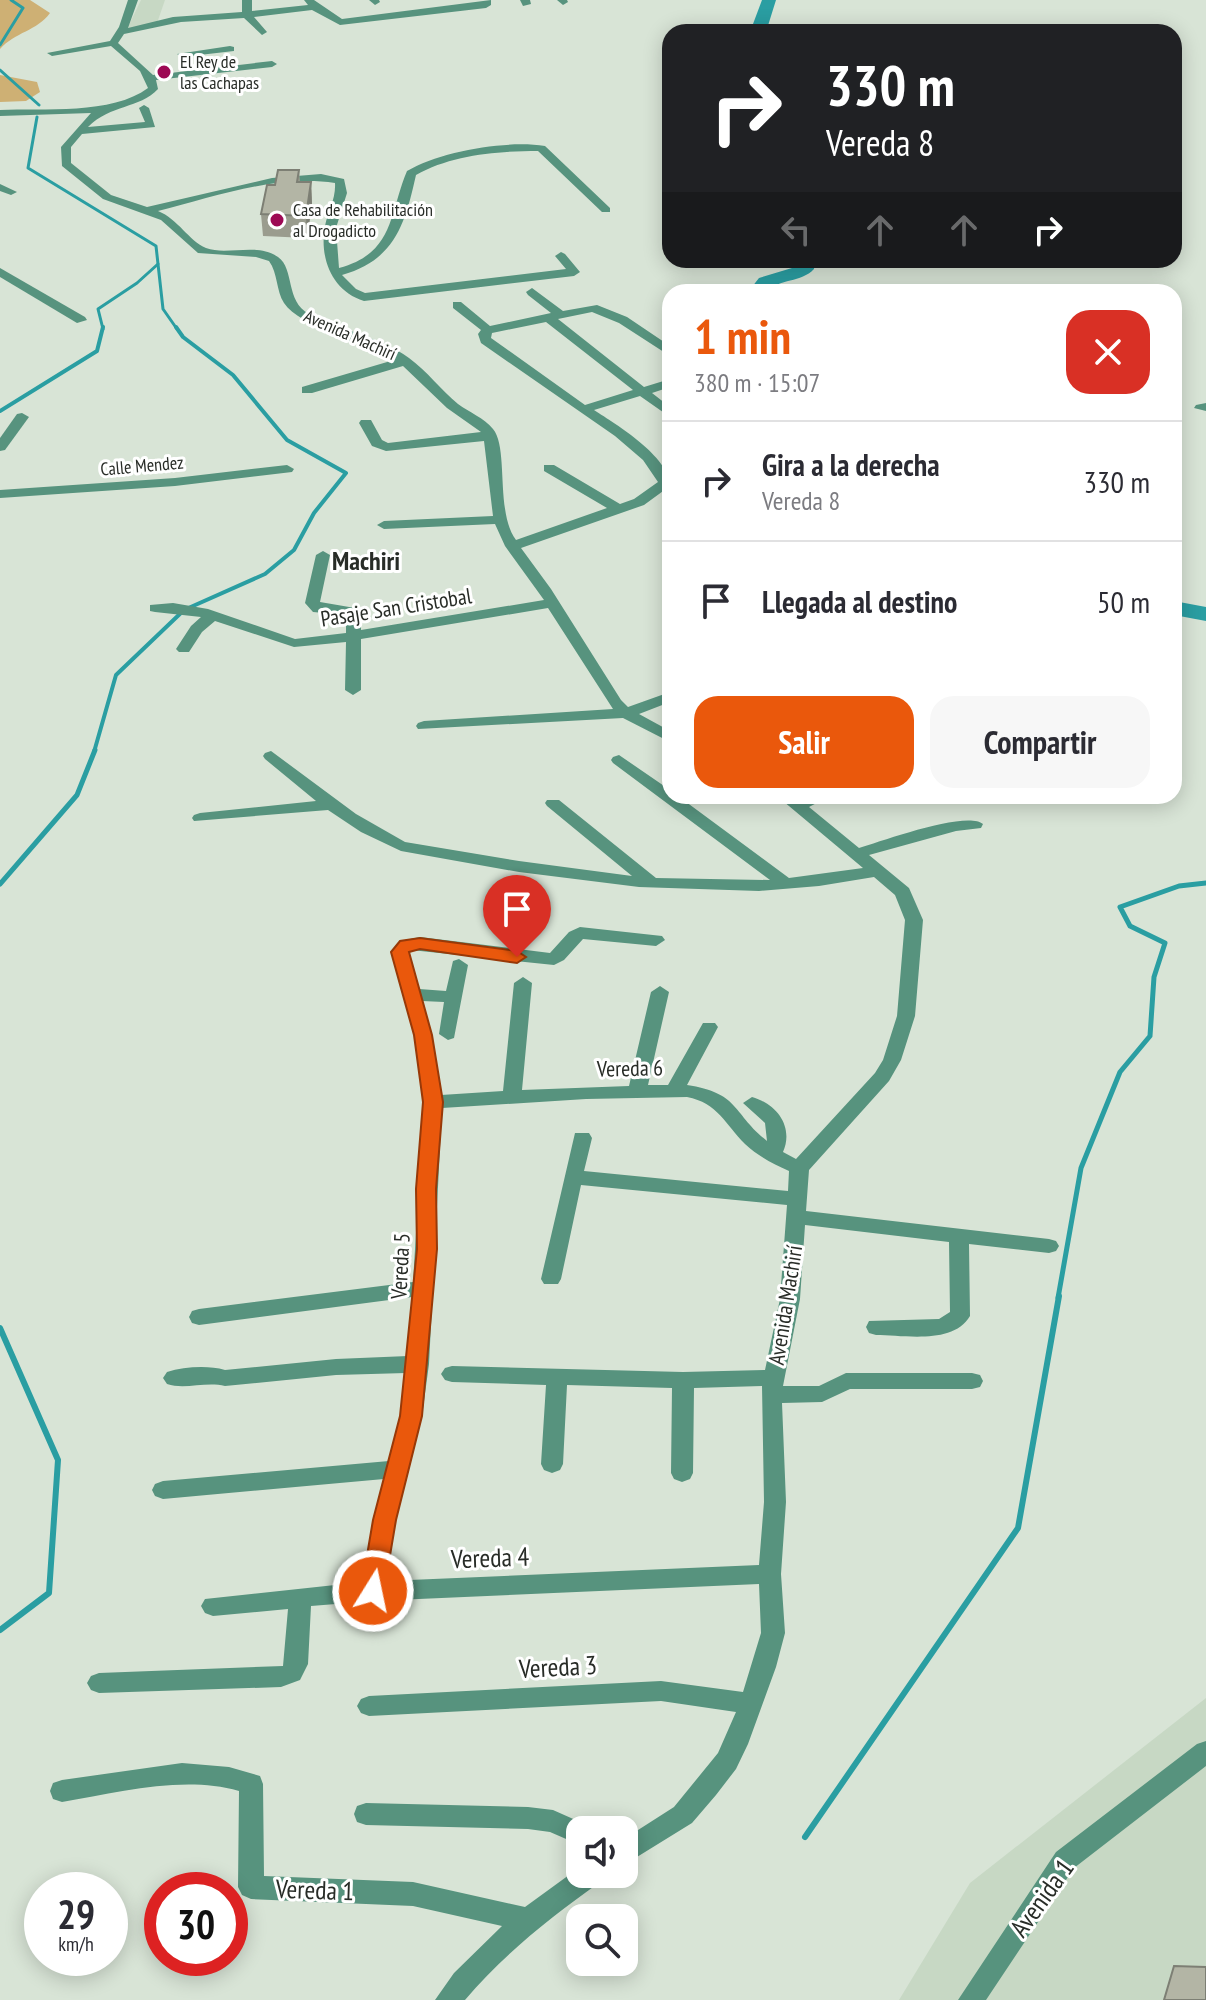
<!DOCTYPE html>
<html lang="es">
<meta charset="utf-8">
<style>
:root{--surface:#fff;--page:#f7f7f7;--text:#2b2b33;--muted:#7c7c81;--line:#e1e1e2;--accent:#ea580c}
body{margin:0;font-family:"PT Sans Narrow",sans-serif;background:var(--page);color:var(--text);height:100vh;display:flex;flex-direction:column;font-size:30px;white-space:nowrap}
*{box-sizing:border-box;margin:0}
p{font-size:26px;color:var(--muted)}
.icon{flex:none;width:44px;height:44px;fill:none;stroke:currentColor;stroke-width:2;stroke-linecap:round;stroke-linejoin:round}
.map{position:relative;flex:1;overflow:hidden}
.drawer{position:absolute;left:662px;top:284px;width:520px;height:520px;display:flex;flex-direction:column;background:var(--surface);border-radius:24px;box-shadow:0 4px 20px #0003}
.drawer>*{flex:none}
.hud{position:absolute;left:662px;top:24px;width:520px;height:244px;border-radius:24px;box-shadow:0 4px 20px #0003;background:#202124;color:#fff;overflow:hidden}
.tools{position:absolute;left:566px;top:1816px;display:grid;gap:16px}
.tools a{display:grid;place-items:center;width:72px;height:72px;border-radius:16px;background:var(--surface);box-shadow:0 4px 20px #0003;font-size:40px}
.speed{position:absolute;left:24px;top:1872px;display:flex;gap:16px;font-size:40px;font-weight:700;text-align:center}
.speed>*{display:grid;place-content:center;width:104px;height:104px;border-radius:50%;background:var(--surface);box-shadow:0 4px 20px #0003;line-height:1}
.speed small{font-size:20px;font-weight:400}
.speed .limit{border:12px solid #d22;background:#fff;color:#111}
.pin{position:absolute;display:grid;place-items:center;width:68px;height:68px;color:#fff;margin:-82px -34px;border-radius:50% 50% 50% 0;rotate:-45deg;box-shadow:0 0 8px #0007}
.pin .icon{rotate:45deg}
.me{position:absolute;width:88px;margin:-44px;rotate:10deg;stroke-linejoin:round;filter:drop-shadow(0 0 6px #0008)}
.turn{display:flex;align-items:center;gap:28px;height:168px;padding:0 32px;font-size:36px}
.turn .icon{width:104px;height:104px;stroke-width:2.5}
.turn b{display:block;font-size:56px;line-height:68px}
.lanes{display:flex;align-items:center;height:76px;padding:0 32px;background:#0003;justify-content:center;gap:40px;direction:ltr}
.lanes .off{opacity:.35}
.round{display:grid;place-items:center;flex:none;width:84px;height:84px;border-radius:24px;background:var(--page)}
.overview{display:flex;align-items:center;justify-content:space-between;height:136px;padding:0 32px}
h1{font-size:48px;font-weight:700;line-height:60px;color:var(--accent)}
.action{display:flex;gap:16px;margin-top:auto;padding:16px 32px}
.action a{flex:1;height:92px;border-radius:24px;background:var(--accent);color:#fff;font-size:32px;font-weight:700;line-height:92px;text-align:center}
.action a+a{background:var(--page);color:var(--text)}
ul{padding:0;list-style:none}
li{display:flex;align-items:center;gap:24px;height:120px;padding:0 32px;border-top:2px solid var(--line)}
li div{flex:1}
li b{display:block;font-size:30px}
li em{font-style:normal}
.map>svg:first-child{display:block}
.built{fill:#c7d8c4}
.green{fill:#ceb074}
.lines{fill:none;stroke-linecap:round;stroke-linejoin:round}
.stream-far3{stroke:#2a9ea2;stroke-width:3}
.stream-far2{stroke:#2a9ea2;stroke-width:4}
.stream-far1{stroke:#2a9ea2;stroke-width:5}
.stream{stroke:#2a9ea2;stroke-width:6}
.river{fill:#2a9ea2;fill-rule:evenodd}
.minor{fill:#57937e;fill-rule:evenodd}
.wall{fill:#9a9c8e}
.shaded-wall{fill:#7d7f74}
.building{fill:#b3b5a5;stroke:#7d7f74;stroke-width:2}
.route{fill:#ea580c;stroke:#983908;stroke-width:2}
.poi-dot{fill:#9d0954;stroke:#fff;stroke-width:3}
.labels{text-anchor:middle;stroke-width:6;stroke-linejoin:round;paint-order:stroke}
.far-poi-label{font-size:18px;fill:#282c27;stroke:#fff;text-anchor:start}
.far-street-label{font-size:18px;fill:#282c27;stroke:#fff}
.street-label{font-size:22px;fill:#282c27;stroke:#fff}
.far-district-label{font-size:26px;font-weight:bold;fill:#282c27;stroke:#fff}
.near-street-label{font-size:26px;fill:#282c27;stroke:#fff}
</style>
<div class="map">
<svg width="1206" height="2000" viewBox="0 0 1206 2000">
<rect width="100%" height="100%" fill="#d8e4d6"/>
<g class="built">
<polygon points="141,0 165,0 156,26 127,29"/>
<polygon points="1206,1698 1206,2000 899,2000 970,1883"/>
</g>
<g class="green">
<path d="M 0,0 L 30,0 L 50,13 C 37,31 15,32 0,49 Z"/>
<polygon points="0,75 37,82 40,92 26,101 0,102"/>
</g>
<g class="lines">
<g class="stream-far3">
<polyline points="0,45 23,8 11,0"/>
<polyline points="0,70 39,105"/>
<polyline points="37,117 28,168 156,246 163,309 177,329"/>
<polyline points="103,329 98,309 137,283 158,264"/>
</g>
<g class="stream-far2">
<polyline points="0,411 97,351 103,327"/>
<polyline points="94,752 116,675 184,610 265,574 294,550 314,513 346,473 287,440 233,375 183,337 176,327"/>
</g>
<g class="stream-far1">
<polyline points="0,884 77,795 95,750"/>
<polyline points="1058,1298 1081,1168 1120,1072 1150,1036 1154,977 1165,943 1130,926 1120,907 1179,886 1206,883"/>
</g>
<g class="stream">
<polyline points="0,1328 58,1460 49,1593 0,1630"/>
<polyline points="805,1837 1018,1528 1059,1296"/>
</g>
<g class="river">
<polygon points="762,0 776,0 766,32 750,32"/>
<path d="M 797,260 L 815,260 L 814,269 C 801,283 780,278 766,292 L 748,292 L 759,278 L 792,268 Z"/>
<polygon points="1174,601 1206,607 1206,621 1174,615"/>
</g>
<g class="minor">
<path d="M 128,0 L 138,0 L 128,28 L 173,17 L 242,12 L 242,0 L 252,0 L 252,11 L 308,5 L 304,0 L 314,0 L 342,19 L 491,0 L 491,5 L 486,8 L 340,25 L 312,10 L 254,17 L 267,32 L 262,35 L 244,18 L 181,22 L 124,34 L 118,43 L 153,75 L 272,61 L 277,64 L 272,67 L 156,80 L 158,89 C 139,109 111,104 88,127 L 145,122 L 139,108 L 144,105 L 149,108 L 155,127 L 82,134 L 71,147 L 71,163 L 111,195 L 147,207 L 272,178 L 321,174 L 344,179 L 347,193 L 336,228 L 339,268 C 395,253 389,213 407,171 C 441,151 506,140 545,146 L 610,208 L 610,212 L 602,212 L 538,151 C 498,151 451,155 416,175 C 405,224 395,260 342,275 L 356,289 L 365,293 L 566,269 L 555,256 L 561,252 L 565,254 L 580,272 L 574,276 L 364,301 C 332,291 319,258 325,226 C 328,211 336,199 335,183 C 277,174 213,197 158,211 C 178,219 189,241 206,248 C 227,256 257,242 278,257 C 295,269 285,301 309,314 C 341,331 379,336 409,358 C 427,371 441,390 458,404 C 469,412 484,418 493,429 C 509,448 495,512 516,540 L 607,508 L 544,471 L 544,465 L 554,465 L 620,504 L 634,499 L 658,482 L 643,460 L 615,436 L 481,343 L 478,334 L 481,330 L 453,308 L 453,302 L 461,302 L 490,326 L 551,313 L 528,295 L 526,292 L 532,288 L 563,311 L 597,305 L 627,317 L 670,346 L 670,356 L 619,323 L 592,312 L 558,319 L 644,387 L 670,379 L 670,387 L 652,393 L 670,407 L 670,417 L 640,396 L 594,410 C 617,425 669,456 670,486 L 644,505 L 521,548 L 551,589 L 621,700 L 628,707 L 670,692 L 670,702 L 639,714 L 670,731 L 670,742 L 623,718 L 418,729 L 416,726 L 418,723 L 424,721 L 613,709 L 548,608 L 361,639 L 361,690 L 353,695 L 345,690 L 346,642 L 294,647 L 215,621 L 202,632 L 189,652 L 179,652 L 176,649 L 191,626 L 201,617 L 155,612 L 150,611 L 150,605 L 173,603 L 208,609 L 295,639 L 346,633 L 346,615 L 313,612 L 305,603 L 316,555 L 323,551 L 330,555 L 320,602 L 355,608 L 361,615 L 361,630 L 544,600 L 505,546 L 495,524 L 384,529 L 377,525 L 384,521 L 493,516 L 484,441 L 386,451 L 372,446 L 359,423 L 361,420 L 371,420 L 382,440 L 388,443 L 481,432 L 447,408 L 403,366 L 312,393 L 302,393 L 302,387 L 394,360 C 366,344 300,327 284,303 C 276,291 278,273 269,261 L 256,257 L 198,253 L 161,220 L 103,199 L 62,166 L 61,147 L 91,113 L 0,116 L 0,110 C 43,108 112,115 148,88 L 140,71 L 111,46 L 52,56 L 47,53 L 110,41 L 119,27 ZM 546,322 L 633,390 L 585,405 L 491,338 L 492,333 Z"/>
<polygon points="369,0 379,0 380,2 375,5"/>
<polygon points="520,0 530,0 531,4 523,6"/>
<polygon points="557,0 567,0 568,2 563,5"/>
<polygon points="230,46 234,47 234,51 182,57 177,54"/>
<polygon points="0,184 17,192 11,195 0,191"/>
<polygon points="0,268 85,317 87,320 77,323 0,277"/>
<polygon points="1206,403 1206,411 1194,408 1196,405"/>
<polygon points="22,413 29,417 5,450 0,451 0,438 17,414"/>
<polygon points="287,465 294,469 292,472 175,486 0,498 0,490 175,478"/>
<path d="M 271,751 L 356,814 L 405,842 L 519,861 L 632,876 L 547,806 L 545,803 L 547,800 L 559,800 L 656,878 L 770,880 L 613,763 L 611,760 L 613,757 L 619,755 L 670,790 L 670,796 L 678,796 L 789,878 L 863,868 L 777,796 L 795,796 L 799,800 L 808,796 L 830,796 L 809,807 L 859,848 C 882,841 967,810 983,824 L 981,828 L 956,831 L 869,855 L 909,888 L 923,920 L 915,1016 L 901,1060 L 889,1081 L 809,1170 L 806,1211 L 1049,1239 L 1056,1241 L 1059,1246 L 1056,1251 L 1049,1253 L 969,1244 L 970,1316 C 953,1345 904,1335 876,1335 L 869,1333 L 866,1327 L 869,1321 L 939,1319 L 950,1312 L 949,1242 L 805,1225 L 800,1299 L 783,1386 L 819,1386 L 846,1373 L 972,1373 L 980,1375 L 983,1381 L 980,1387 L 972,1389 L 850,1389 L 822,1402 L 782,1403 L 786,1502 L 781,1574 L 785,1633 L 776,1667 L 748,1744 L 736,1769 L 716,1795 L 692,1823 L 624,1865 L 624,1839 L 674,1807 L 718,1753 L 736,1712 L 661,1701 L 369,1716 L 361,1713 L 357,1706 L 361,1699 L 369,1696 L 661,1681 L 743,1692 L 761,1633 L 759,1584 L 373,1601 L 311,1606 L 308,1664 L 300,1680 L 281,1687 L 99,1693 L 91,1690 L 87,1683 L 91,1676 L 99,1673 L 283,1666 L 288,1609 L 213,1616 L 205,1613 L 201,1606 L 205,1599 L 363,1582 L 384,1479 L 163,1499 L 155,1496 L 152,1490 L 155,1484 L 163,1481 L 389,1461 L 400,1416 L 406,1373 L 336,1375 L 225,1386 C 206,1381 185,1390 167,1384 L 163,1378 L 167,1372 C 184,1367 207,1365 225,1370 L 336,1359 L 408,1356 L 412,1297 L 199,1325 L 192,1323 L 189,1317 L 192,1311 L 199,1309 L 413,1282 L 424,1102 L 414,1035 L 391,952 L 400,941 L 420,937 L 550,953 L 569,932 L 580,927 L 662,936 L 665,940 L 656,946 L 583,939 L 564,960 L 554,965 L 411,950 L 409,953 L 419,989 L 446,991 L 453,961 L 459,959 L 468,965 L 454,1038 L 448,1040 L 439,1034 L 444,1002 L 422,1001 L 432,1035 L 441,1095 L 503,1091 L 514,983 L 523,977 L 532,983 L 522,1090 L 629,1086 L 651,992 L 660,986 L 669,992 L 648,1085 L 668,1085 L 703,1023 L 715,1023 L 718,1027 L 687,1085 C 740,1093 732,1113 767,1141 L 765,1123 L 743,1103 L 752,1097 C 777,1104 794,1127 783,1152 L 796,1159 L 875,1073 L 883,1060 L 897,1016 L 905,920 L 895,895 L 874,877 L 819,886 L 759,891 L 639,887 L 519,872 L 401,851 L 361,832 L 328,810 L 194,821 L 192,818 L 194,815 L 200,813 L 316,801 L 265,759 L 263,756 L 265,753 ZM 687,1097 C 718,1103 725,1124 745,1144 C 758,1156 773,1164 789,1171 L 788,1191 L 584,1171 L 592,1138 L 589,1133 L 575,1133 L 541,1279 L 544,1284 L 558,1284 L 561,1279 L 581,1185 L 787,1205 L 780,1299 L 765,1370 L 683,1372 L 452,1366 L 445,1368 L 441,1374 L 445,1380 L 452,1382 L 546,1385 L 541,1464 L 544,1470 L 552,1473 L 560,1470 L 563,1464 L 567,1385 L 672,1388 L 671,1473 L 674,1479 L 682,1482 L 690,1479 L 693,1473 L 694,1388 L 762,1386 L 764,1502 L 759,1565 L 386,1581 L 396,1520 L 422,1416 L 429,1364 L 442,1108 L 586,1099 Z"/>
<polygon points="1206,1741 1206,1766 1074,1868 986,2000 958,2000 1056,1852 1197,1744"/>
<path d="M 182,1763 L 229,1767 L 260,1776 L 263,1784 L 264,1876 L 413,1882 L 525,1907 L 580,1867 L 580,1874 L 604,1874 L 600,1882 C 551,1917 504,1954 465,2000 L 435,2000 L 454,1973 L 502,1926 L 413,1906 L 251,1899 L 242,1895 L 238,1887 L 239,1791 C 182,1775 118,1793 62,1802 L 53,1799 L 50,1791 L 53,1783 L 62,1780 Z"/>
<polygon points="366,1803 528,1807 553,1810 589,1826 591,1830 580,1830 580,1845 550,1832 528,1829 366,1825 357,1822 354,1814 357,1806"/>
</g>
</g>
<polygon class="wall" points="299,170 300,182 311,182 312,204 307,238 263,236 261,214 275,185"/>
<polygon class="shaded-wall" points="311,182 312,204 307,238 306,216"/>
<g class="building">
<polygon points="278,170 299,170 297,182 311,182 306,216 261,214 267,185 275,185"/>
<polygon points="1174,1966 1206,1967 1206,2000 1164,2000"/>
</g>
<polygon class="route" points="420,938 517,951 526,957 517,963 420,949 409,952 432,1035 443,1102 436,1189 437,1249 422,1416 396,1520 384,1591 381,1598 373,1601 364,1598 361,1591 373,1520 400,1416 417,1249 416,1189 423,1102 414,1035 391,952 400,941"/>
<g class="poi-dot">
<circle cx="164" cy="72" r="8"/>
<circle cx="277" cy="220" r="8"/>
</g>
<g class="labels">
<g class="far-poi-label">
<text x="180" y="68">El Rey de<tspan x="180" dy="21">las Cachapas</tspan></text>
<text x="293" y="216">Casa de Rehabilitación<tspan x="293" dy="21">al Drogadicto</tspan></text>
</g>
<g class="far-street-label">
<text transform="translate(350 335) rotate(24)" y="6">Avenida Machirí</text>
<text transform="translate(142 466) rotate(-5)" y="6">Calle Mendez</text>
</g>
<g class="street-label">
<text transform="translate(396 607) rotate(-9)" y="8">Pasaje San Cristobal</text>
<text transform="translate(630 1068) rotate(-1)" y="8">Vereda 6</text>
<text transform="translate(400 1266) rotate(-87)" y="8">Vereda 5</text>
<text transform="translate(785 1305) rotate(-81)" y="8">Avenida Machirí</text>
</g>
<g class="far-district-label">
<text x="366" y="570">Machiri</text>
</g>
<g class="near-street-label">
<text transform="translate(490 1558) rotate(-2)" y="9">Vereda 4</text>
<text transform="translate(558 1667) rotate(-3)" y="9">Vereda 3</text>
<text transform="translate(315 1890) rotate(2)" y="9">Vereda 1</text>
<text transform="translate(1042 1898) rotate(-54)" y="9">Avenida 1</text>
</g>
</g>
</svg>
<div class="tools">
<a><svg class="icon" aria-label="sound" viewBox="0 0 24 24"><path d="M4 9h4l5-4v14l-5-4H4zM17 9q2 3 0 6"/></svg></a>
<a><svg class="icon" aria-label="search" viewBox="0 0 24 24"><circle cx="10" cy="10" r="6"/><path d="M15 15l6 6"/></svg></a>
</div>
<div class="speed"><div>29<small>km/h</small></div><div class="limit">30</div></div>
<div class="pin" style="left:517px;top:957px;background:#d93025"><svg class="icon" aria-label="arrive" viewBox="0 0 24 24"><path d="M6 21V4h12l-3 4 3 4H6"/></svg></div>
<svg class="me" style="left:373px;top:1591px" viewBox="-20 -20 40 40"><circle r="17" fill="#ea580c" stroke="#fff" stroke-width="3"/><path d="M0-11L8 9 0 5-8 9z" fill="#fff"/></svg>
<div class="hud">
<div class="turn"><svg class="icon" aria-label="right" viewBox="0 0 24 24"><path d="M7 20v-9h11M14 6l5 5-5 5"/></svg><div><b>330 m</b>Vereda 8</div></div>
<div class="lanes"><svg class="icon off" aria-label="left" viewBox="0 0 24 24"><path d="M17 20v-9H6M10 6l-5 5 5 5"/></svg><svg class="icon off" aria-label="ahead" viewBox="0 0 24 24"><path d="M12 20V5M6 11l6-6 6 6"/></svg><svg class="icon off" aria-label="ahead" viewBox="0 0 24 24"><path d="M12 20V5M6 11l6-6 6 6"/></svg><svg class="icon" aria-label="right" viewBox="0 0 24 24"><path d="M7 20v-9h11M14 6l5 5-5 5"/></svg></div>
</div>
<section class="drawer">
<div class="overview"><div><h1>1 min</h1><p>380 m · 15:07</p></div><a class="round" style="background:#d93025;color:#fff"><svg class="icon" aria-label="close" viewBox="0 0 24 24"><path d="M6 6l12 12M18 6L6 18"/></svg></a></div>
<ul>
<li><svg class="icon" aria-label="right" viewBox="0 0 24 24"><path d="M7 20v-9h11M14 6l5 5-5 5"/></svg><div><b>Gira a la derecha</b><p>Vereda 8</p></div><em>330 m</em></li>
<li><svg class="icon" aria-label="arrive" viewBox="0 0 24 24"><path d="M6 21V4h12l-3 4 3 4H6"/></svg><div><b>Llegada al destino</b></div><em>50 m</em></li>
</ul>
<div class="action"><a>Salir</a><a>Compartir</a></div>
</section>
</div>
